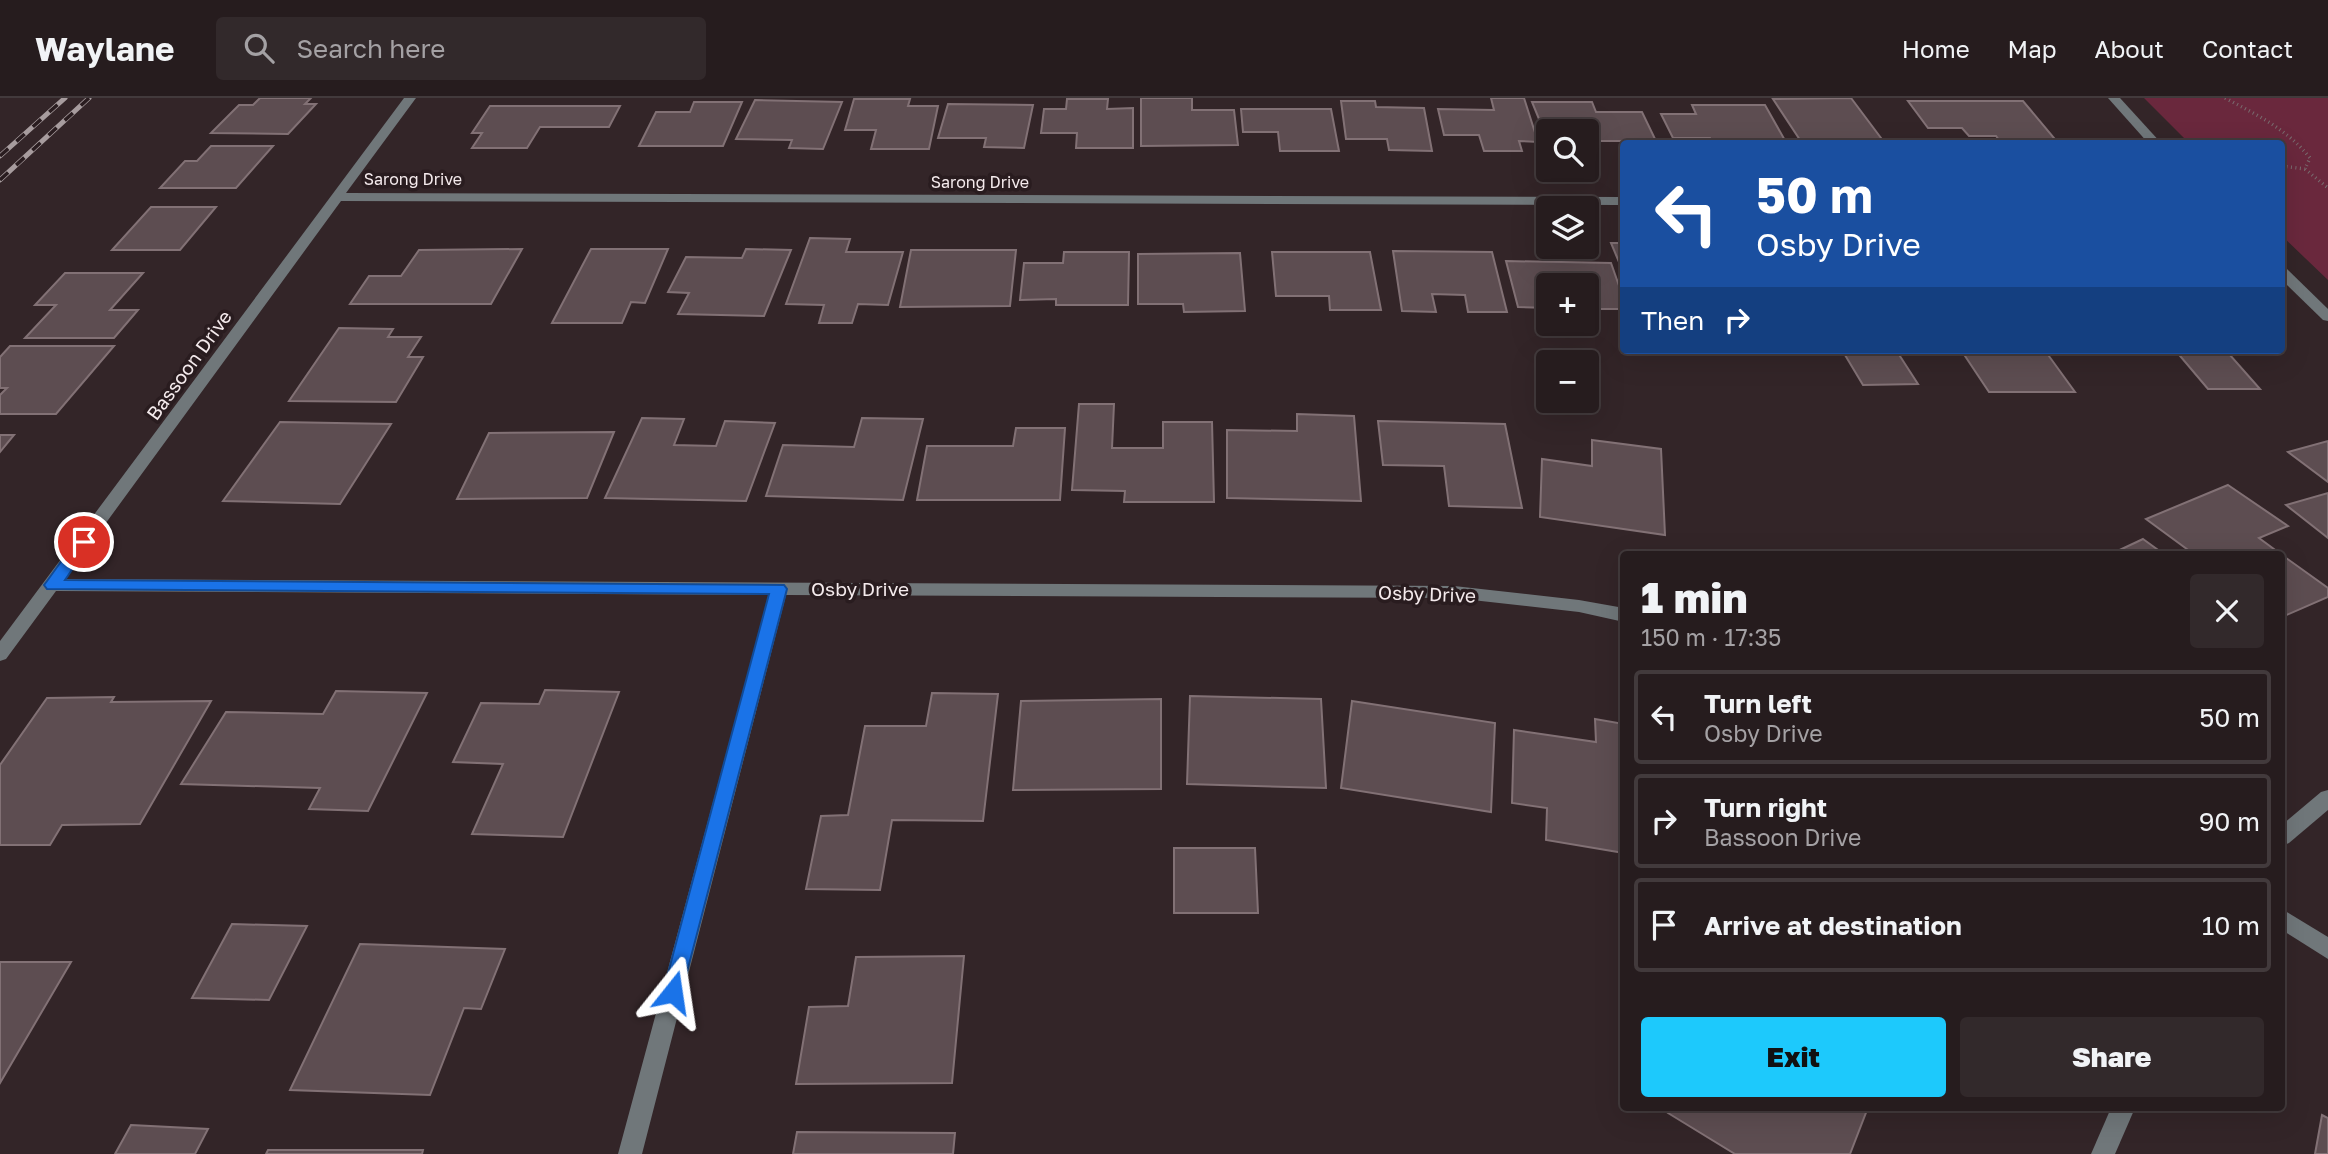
<!DOCTYPE html>
<meta charset="utf-8">
<style>
:root{--surface:#261c1e;--page:#32292b;--text:#f1f3f6;--muted:#a4a1a4;--line:#423a3c;--accent:#1dc9fc}
body{margin:0;font-family:"Golos Text",sans-serif;background:var(--page);color:var(--text);height:100vh;display:flex;flex-direction:column;font-size:26px;white-space:nowrap}
*{box-sizing:border-box;margin:0}
p{font-size:23px;color:var(--muted)}
.icon{flex:none;width:38px;height:38px;fill:none;stroke:currentColor;stroke-width:2;stroke-linecap:round;stroke-linejoin:round}
.map{position:relative;flex:1;overflow:hidden}
.sheet{position:absolute;left:1620px;top:453px;width:665px;height:560px;display:flex;flex-direction:column;background:var(--surface);border-radius:7px;box-shadow:0 7px 28px #0002,0 0 0 2px var(--line)}
.sheet>*{flex:none}
.banner{position:absolute;left:1620px;top:42px;width:665px;height:214px;border-radius:7px;box-shadow:0 7px 28px #0002,0 0 0 2px var(--line);background:#1a4fa0;color:#fff;overflow:hidden}
.fabs{position:absolute;left:1536px;top:21px;display:grid;gap:14px}
.fabs a{display:grid;place-items:center;width:63px;height:63px;border-radius:7px;background:var(--surface);box-shadow:0 7px 28px #0002,0 0 0 2px var(--line);font-size:35px}
.pin{position:absolute;display:grid;place-items:center;width:60px;height:60px;color:#fff;margin:-30px;border:4px solid #fff;border-radius:50%;box-shadow:0 2px 7px #0007}
.me{position:absolute;width:77px;margin:-38px;rotate:15deg;stroke-linejoin:round;filter:drop-shadow(0 0 5px #0008)}
.turn{display:flex;align-items:center;gap:24px;height:147px;padding:0 21px;font-size:32px}
.turn .icon{width:91px;height:91px;stroke-width:2.5}
.turn b{display:block;font-size:49px;line-height:60px}
.then{display:flex;align-items:center;height:66px;padding:0 21px;background:#0003;gap:14px;font-size:26px}
.round{display:grid;place-items:center;flex:none;width:74px;height:74px;border-radius:7px;background:var(--page)}
.summary{display:flex;align-items:center;justify-content:space-between;height:119px;padding:0 21px}
h1{font-size:42px;font-weight:800;line-height:52px}
.primary-button{display:flex;gap:14px;margin-top:auto;padding:14px 21px}
.primary-button a{flex:1;height:80px;border-radius:7px;background:var(--accent);color:#111;font-size:28px;font-weight:800;line-height:80px;text-align:center}
.primary-button a+a{background:var(--page);color:var(--text)}
ul{padding:0;list-style:none}
li{display:flex;align-items:center;gap:21px;height:94px;margin:0 14px 10px;padding:0 7px;border:4px solid var(--line);border-radius:7px}
li div{flex:1}
li b{display:block;font-size:26px}
li em{font-style:normal}
header{display:flex;align-items:center;gap:42px;box-sizing:border-box;height:98px;padding:0 35px;background:var(--surface);border-bottom:2px solid var(--line)}
header strong{font-size:33px}
nav{display:flex;gap:38px;margin-inline-start:auto;font-size:24px}
.search{width:490px;height:63px;background:var(--page);display:flex;align-items:center;gap:18px;box-sizing:border-box;padding:0 24px;border-radius:7px;color:var(--muted);font-size:26px}
.map>svg:first-child{display:block}
.green{fill:#6a283d}
.building{fill:#5d4d51;stroke:#827175;stroke-width:2}
.lines{fill:none;stroke-linecap:round;stroke-linejoin:round}
.path{stroke:#796c6f;stroke-width:3.5;stroke-dasharray:1 3.5;stroke-linecap:butt}
.minor{fill:#70777a;fill-rule:evenodd}
.rail-casing{stroke:#a79c9e;stroke-width:5}
.rail{stroke:#291c1f;stroke-width:3.5;stroke-dasharray:11;stroke-linecap:butt}
.route{fill:#1a73e8;stroke:#114b97;stroke-width:2}
.labels{text-anchor:middle;stroke-width:7;stroke-linejoin:round;paint-order:stroke}
.far-street-label{font-size:16px;fill:#f4eaec;stroke:#291c1f}
.street-label{font-size:19px;fill:#f4eaec;stroke:#291c1f}
</style>
<header>
<strong>Waylane</strong>
<div class="search"><svg class="icon" aria-label="search" viewBox="0 0 24 24"><circle cx="10" cy="10" r="6"/><path d="M15 15l6 6"/></svg>Search here</div>
<nav><a>Home</a><a>Map</a><a>About</a><a>Contact</a></nav>
</header>
<div class="map">
<svg width="2328" height="1056" viewBox="0 0 2328 1056">
<rect width="100%" height="100%" fill="#332528"/>
<polygon class="green" points="2144,0 2328,0 2328,182 2282,138 2282,46 2189,45"/>
<g class="building">
<polygon points="260,0 311,0 305,6 316,6 288,36 211,35 239,7 253,7"/>
<polygon points="1141,0 1192,0 1192,12 1234,12 1238,47 1141,48"/>
<polygon points="1491,0 1524,0 1538,44 1519,43 1522,53 1484,53 1479,37 1444,37 1438,11 1494,12"/>
<polygon points="1851,0 1884,44 1802,45 1773,1"/>
<polygon points="854,1 910,1 908,8 938,8 929,51 871,51 876,32 845,32"/>
<polygon points="1067,1 1108,1 1107,11 1133,10 1133,50 1076,50 1077,35 1041,35 1044,11 1066,11"/>
<polygon points="755,2 842,4 823,51 789,50 792,42 736,41"/>
<polygon points="1341,3 1375,3 1376,9 1424,10 1432,53 1389,52 1387,41 1346,41"/>
<polygon points="1908,3 2023,3 2059,46 2002,46 1996,38 1969,38 1962,30 1928,30"/>
<polygon points="694,4 742,4 723,48 639,48 656,14 690,14"/>
<polygon points="1532,4 1592,4 1596,14 1642,14 1656,43 1587,43 1587,33 1549,33 1548,43"/>
<polygon points="948,6 1033,7 1024,50 984,49 986,40 938,40"/>
<polygon points="1692,7 1765,7 1787,46 1713,46 1710,40 1673,40 1661,16 1696,16"/>
<polygon points="490,8 620,8 609,29 540,29 527,50 472,50 482,35 472,35"/>
<polygon points="1241,11 1331,11 1339,53 1280,53 1278,34 1243,34"/>
<polygon points="211,48 273,48 236,90 160,90 185,63 197,63"/>
<polygon points="151,109 216,109 180,152 112,152"/>
<polygon points="810,140 850,141 846,154 903,154 888,207 858,206 852,225 819,225 824,207 786,206"/>
<polygon points="1611,145 1624,145 1624,176"/>
<polygon points="522,151 491,206 350,206 369,178 401,178 419,152"/>
<polygon points="591,151 668,151 645,205 631,204 622,225 552,225"/>
<polygon points="746,151 791,152 764,218 678,216 689,195 668,194 686,159 742,160"/>
<polygon points="911,152 1016,152 1010,208 900,209"/>
<polygon points="1393,153 1492,154 1507,214 1468,214 1465,197 1432,196 1436,214 1402,213"/>
<polygon points="1064,154 1129,154 1128,207 1056,207 1056,201 1020,202 1024,165 1063,165"/>
<polygon points="1272,154 1370,154 1381,212 1330,212 1329,198 1276,198"/>
<polygon points="1240,155 1245,213 1184,214 1183,206 1138,206 1138,156"/>
<polygon points="1506,163 1611,165 1624,202 1624,211 1587,211 1587,187 1549,187 1549,210 1518,209"/>
<polygon points="65,175 143,175 110,212 138,212 114,240 25,240 56,207 35,207"/>
<polygon points="339,230 393,231 388,239 421,239 408,259 423,259 396,304 289,303"/>
<polygon points="10,248 114,248 56,316 0,316 0,297 7,290 0,290 0,259"/>
<polygon points="1842,252 1896,252 1918,286 1863,287"/>
<polygon points="2175,252 2250,252 2253,255 2229,256 2260,291 2208,291"/>
<polygon points="2046,254 2075,294 1989,294 1963,255"/>
<polygon points="1079,306 1114,306 1112,350 1163,350 1163,324 1212,324 1214,404 1124,404 1125,393 1072,392"/>
<polygon points="1297,316 1354,318 1361,403 1227,400 1227,332 1297,333"/>
<polygon points="642,320 684,321 674,347 716,348 725,323 775,325 746,403 605,400"/>
<polygon points="862,320 923,321 903,402 766,398 783,347 854,349"/>
<polygon points="1378,323 1505,326 1522,410 1449,408 1444,368 1383,367"/>
<polygon points="280,324 391,326 340,406 223,403"/>
<polygon points="1016,330 1065,330 1060,402 917,402 927,348 1013,348"/>
<polygon points="614,334 587,400 457,401 489,335"/>
<polygon points="0,337 14,337 0,354"/>
<polygon points="1592,342 1661,351 1665,437 1540,419 1542,361 1592,368"/>
<polygon points="2328,343 2328,384 2288,354"/>
<polygon points="2228,387 2288,428 2259,440 2282,457 2195,457 2146,421"/>
<polygon points="2328,395 2328,440 2286,407"/>
<polygon points="2143,441 2165,457 2109,457"/>
<polygon points="2282,457 2328,490 2328,499 2282,519"/>
<polygon points="545,592 619,594 563,739 472,736 503,666 453,664 481,605 539,606"/>
<polygon points="336,593 427,595 368,713 309,711 320,690 181,686 226,614 323,616"/>
<polygon points="932,595 998,596 983,723 892,722 880,792 806,791 821,718 848,717 865,628 926,628"/>
<polygon points="1190,598 1321,601 1326,690 1187,686"/>
<polygon points="114,599 111,604 211,603 140,726 62,727 50,747 0,747 0,667 47,600"/>
<polygon points="1161,601 1161,691 1013,692 1021,603"/>
<polygon points="1352,603 1495,625 1491,714 1341,690"/>
<polygon points="1595,621 1624,626 1624,755 1546,742 1547,710 1512,705 1514,632 1596,644"/>
<polygon points="1174,750 1255,750 1258,815 1174,815"/>
<polygon points="232,826 307,828 269,902 192,900"/>
<polygon points="360,846 505,851 481,911 464,910 430,997 290,992"/>
<polygon points="964,858 952,985 796,986 809,909 848,908 856,859"/>
<polygon points="0,864 71,864 0,985"/>
<polygon points="1671,1010 1862,1010 1867,1012 1850,1056 1735,1056 1668,1015"/>
<polygon points="2322,1017 2328,1020 2328,1056 2315,1056"/>
<polygon points="131,1027 208,1031 195,1056 115,1056"/>
<polygon points="797,1034 955,1035 953,1056 793,1056"/>
<polygon points="268,1052 423,1052 422,1056 266,1056"/>
</g>
<g class="lines">
<g class="path">
<path d="M 2225,0 C 2257,17 2287,31 2310,60 L 2305,71 L 2328,90"/>
<polyline points="2282,68 2305,71"/>
</g>
<g class="minor">
<polygon points="404,0 416,0 346,95 1624,99 1624,107 341,103 65,481 1454,488 1579,502 1624,510 1624,524 1579,514 1454,500 786,497 642,1056 618,1056 769,497 56,493 6,561 0,563 0,543"/>
<polygon points="2108,0 2120,0 2162,46 2149,46"/>
<polygon points="2282,170 2287,171 2328,211 2328,223 2323,222 2282,182"/>
<polygon points="2328,692 2328,712 2289,745 2282,748 2282,727 2321,694"/>
<polygon points="2282,811 2328,839 2328,861 2282,832"/>
<polygon points="2111,1010 2135,1010 2115,1056 2091,1056"/>
</g>
<g class="rail-casing">
<g id="rail">
<polyline points="0,58 65,0"/>
<polyline points="0,82 89,0"/>
</g>
</g>
<use href="#rail" class="rail"/>
</g>
<polygon class="route" points="84,439 91,444 65,482 784,487 787,491 680,901 673,904 666,901 663,894 769,496 47,491 44,487 47,483 78,440"/>
<g class="labels">
<g class="far-street-label">
<text x="413" y="87">Sarong Drive</text>
<text x="980" y="90">Sarong Drive</text>
</g>
<g class="street-label">
<text transform="translate(189 267) rotate(-54)" y="7">Bassoon Drive</text>
<text x="860" y="498">Osby Drive</text>
<text transform="translate(1427 496) rotate(2)" y="7">Osby Drive</text>
</g>
</g>
</svg>
<div class="fabs">
<a><svg class="icon" aria-label="search" viewBox="0 0 24 24"><circle cx="10" cy="10" r="6"/><path d="M15 15l6 6"/></svg></a>
<a><svg class="icon" aria-label="layers" viewBox="0 0 24 24"><path d="M12 4l9 5-9 5-9-5zM3 14l9 5 9-5"/></svg></a>
<a>+</a>
<a>−</a>
</div>
<div class="pin" style="left:84px;top:444px;background:#d93025"><svg class="icon" aria-label="arrive" viewBox="0 0 24 24"><path d="M6 21V4h12l-3 4 3 4H6"/></svg></div>
<svg class="me" style="left:673px;top:894px" viewBox="-20 -20 40 40"><path d="M0-17L14 15 0 8-14 15z" fill="#1a73e8" stroke="#fff" stroke-width="4"/></svg>
<div class="banner">
<div class="turn"><svg class="icon" aria-label="left" viewBox="0 0 24 24"><path d="M17 20v-9H6M10 6l-5 5 5 5"/></svg><div><b>50 m</b>Osby Drive</div></div>
<div class="then">Then<svg class="icon" aria-label="right" viewBox="0 0 24 24"><path d="M7 20v-9h11M14 6l5 5-5 5"/></svg></div>
</div>
<section class="sheet">
<div class="summary"><div><h1>1 min</h1><p>150 m · 17:35</p></div><a class="round"><svg class="icon" aria-label="close" viewBox="0 0 24 24"><path d="M6 6l12 12M18 6L6 18"/></svg></a></div>
<ul>
<li><svg class="icon" aria-label="left" viewBox="0 0 24 24"><path d="M17 20v-9H6M10 6l-5 5 5 5"/></svg><div><b>Turn left</b><p>Osby Drive</p></div><em>50 m</em></li>
<li><svg class="icon" aria-label="right" viewBox="0 0 24 24"><path d="M7 20v-9h11M14 6l5 5-5 5"/></svg><div><b>Turn right</b><p>Bassoon Drive</p></div><em>90 m</em></li>
<li><svg class="icon" aria-label="arrive" viewBox="0 0 24 24"><path d="M6 21V4h12l-3 4 3 4H6"/></svg><div><b>Arrive at destination</b></div><em>10 m</em></li>
</ul>
<div class="primary-button"><a>Exit</a><a>Share</a></div>
</section>
</div>
